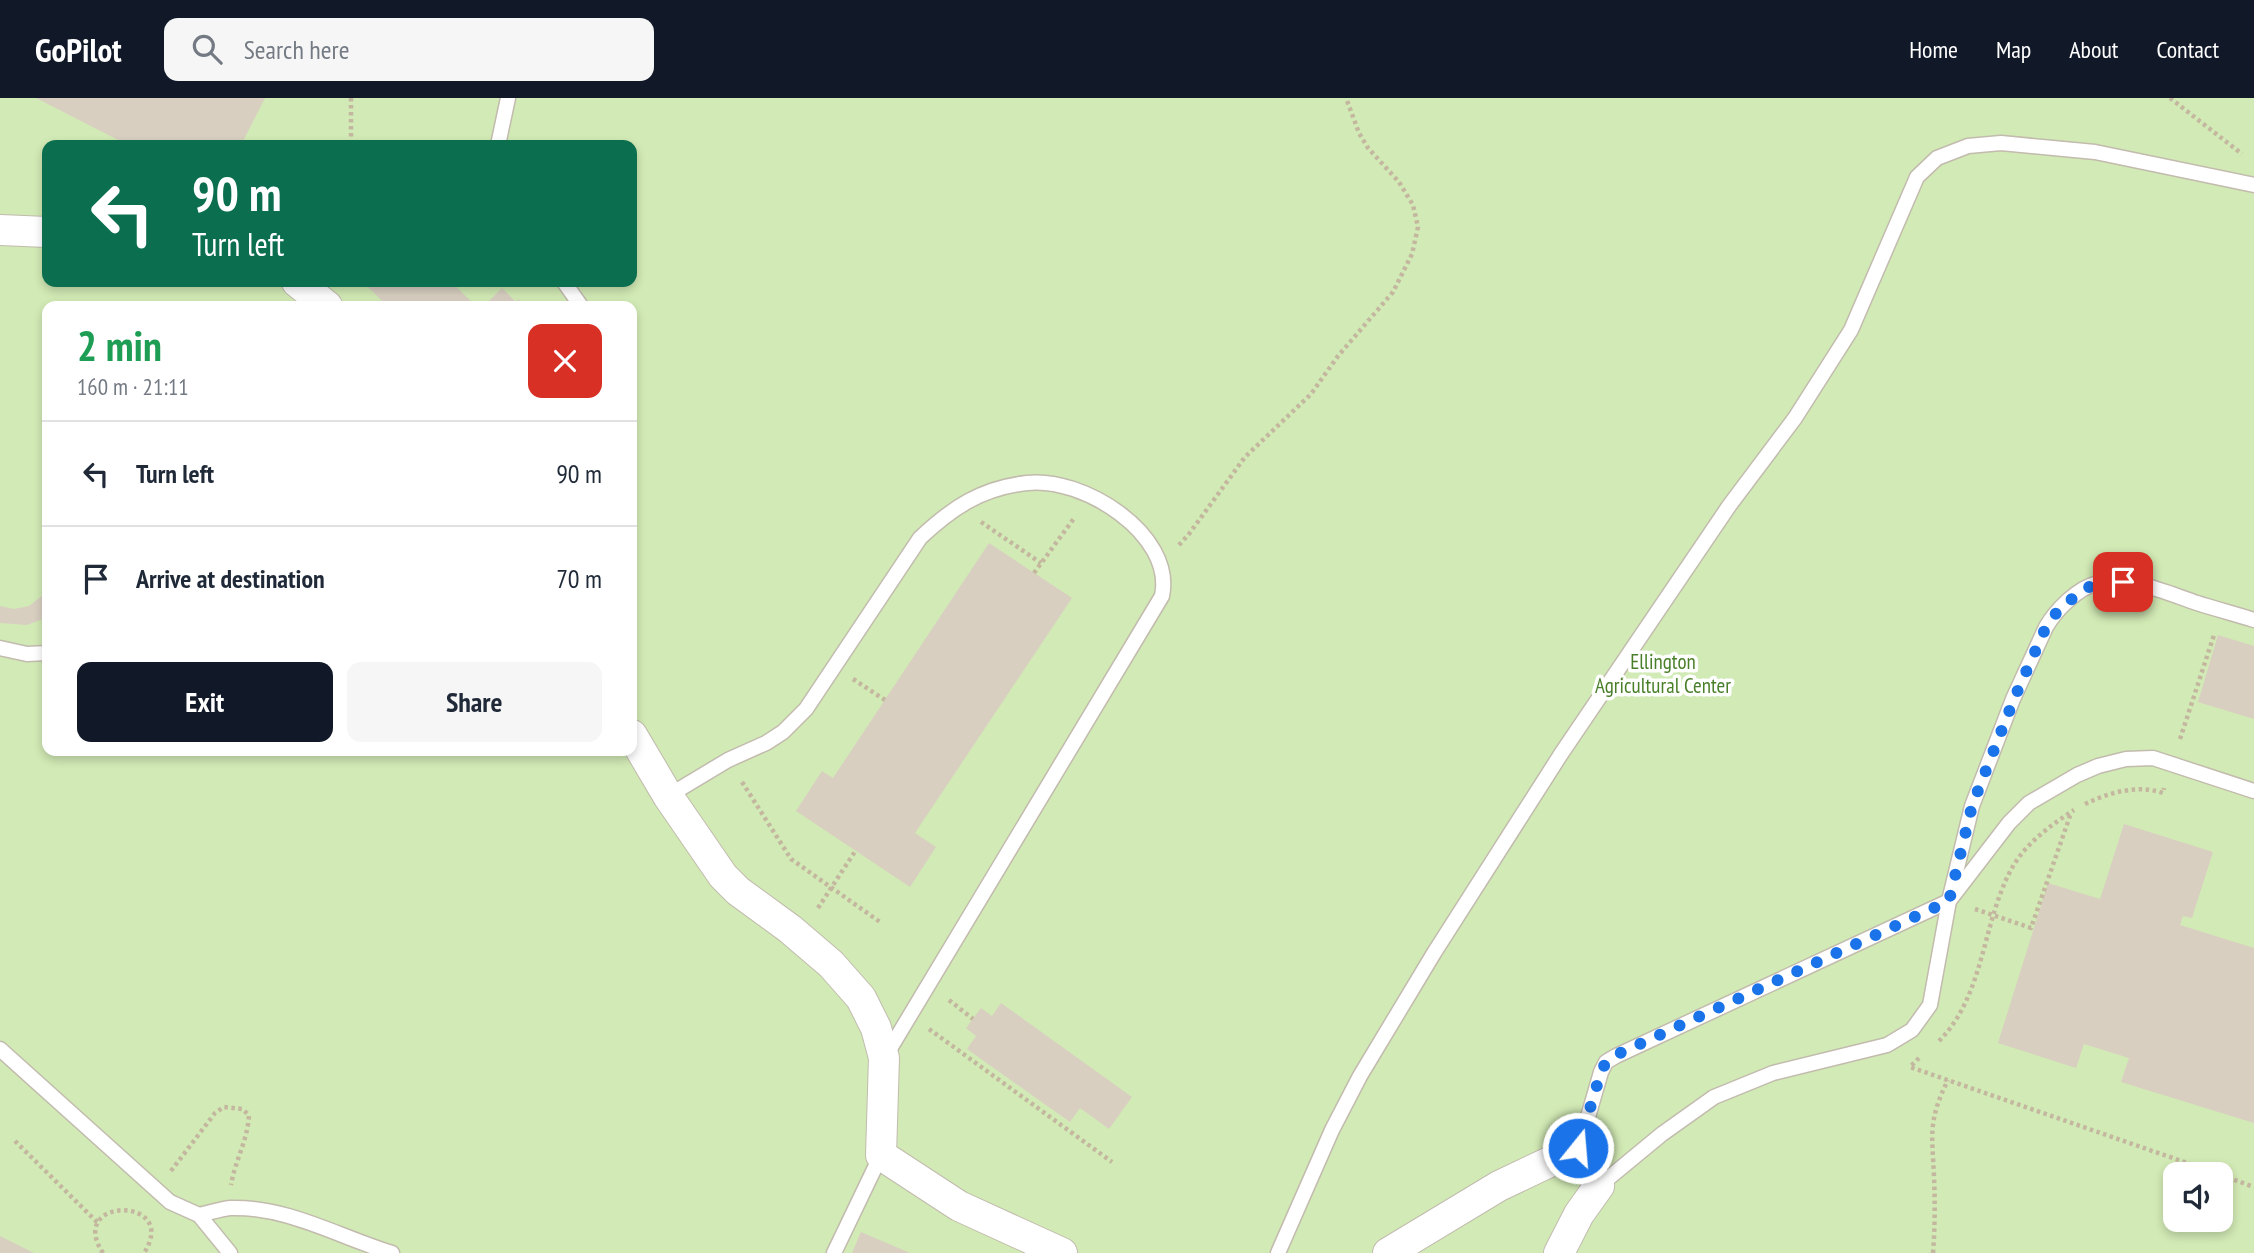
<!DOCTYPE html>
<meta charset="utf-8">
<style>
:root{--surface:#fff;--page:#f6f6f7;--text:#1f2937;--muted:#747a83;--line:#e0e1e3;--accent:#111827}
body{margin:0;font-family:"PT Sans Narrow",sans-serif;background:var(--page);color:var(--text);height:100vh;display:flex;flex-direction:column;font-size:26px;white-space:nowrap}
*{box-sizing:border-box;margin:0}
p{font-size:23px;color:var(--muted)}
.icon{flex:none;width:38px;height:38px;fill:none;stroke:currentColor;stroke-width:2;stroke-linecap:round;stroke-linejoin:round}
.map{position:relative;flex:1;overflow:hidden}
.sheet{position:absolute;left:42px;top:203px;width:595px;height:455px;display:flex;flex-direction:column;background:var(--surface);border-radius:14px;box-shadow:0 4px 10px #0003}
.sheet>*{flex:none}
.hud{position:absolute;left:42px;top:42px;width:595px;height:147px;border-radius:14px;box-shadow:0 4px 10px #0003;background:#0b6e4f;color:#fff;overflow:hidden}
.fabs{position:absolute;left:2163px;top:1064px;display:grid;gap:14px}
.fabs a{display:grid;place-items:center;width:70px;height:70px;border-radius:14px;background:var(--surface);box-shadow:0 4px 10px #0003;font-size:35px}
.pin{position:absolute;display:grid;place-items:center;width:60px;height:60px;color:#fff;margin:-30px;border-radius:14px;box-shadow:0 4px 10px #0006}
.me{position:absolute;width:77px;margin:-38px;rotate:17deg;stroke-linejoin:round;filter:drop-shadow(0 0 5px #0008)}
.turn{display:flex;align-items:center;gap:24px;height:147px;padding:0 35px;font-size:32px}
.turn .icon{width:91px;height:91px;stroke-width:2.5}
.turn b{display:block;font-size:49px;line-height:60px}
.round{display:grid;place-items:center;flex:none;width:74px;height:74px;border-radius:14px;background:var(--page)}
.overview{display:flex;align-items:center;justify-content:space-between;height:119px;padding:0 35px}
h1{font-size:42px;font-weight:700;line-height:52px;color:#1e9e55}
.button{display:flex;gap:14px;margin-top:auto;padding:14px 35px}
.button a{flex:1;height:80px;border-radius:14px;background:var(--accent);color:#fff;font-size:28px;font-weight:700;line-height:80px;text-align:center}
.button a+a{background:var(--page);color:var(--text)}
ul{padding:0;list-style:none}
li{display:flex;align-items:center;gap:21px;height:105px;padding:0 35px;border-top:2px solid var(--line)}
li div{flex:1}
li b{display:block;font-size:26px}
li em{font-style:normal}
header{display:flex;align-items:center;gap:42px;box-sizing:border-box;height:98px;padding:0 35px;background:var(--accent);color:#fff}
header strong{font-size:33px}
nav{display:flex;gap:38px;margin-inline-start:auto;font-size:24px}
.search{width:490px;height:63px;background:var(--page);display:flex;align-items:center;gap:18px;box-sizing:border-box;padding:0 24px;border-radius:14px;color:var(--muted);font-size:26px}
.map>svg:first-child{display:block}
.green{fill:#d2eab5;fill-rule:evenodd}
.building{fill:#d8cfc1}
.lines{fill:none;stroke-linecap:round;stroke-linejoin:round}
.lane-casing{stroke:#c2bbae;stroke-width:17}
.street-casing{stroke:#c2bbae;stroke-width:32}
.path{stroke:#c4b79f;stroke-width:4.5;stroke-dasharray:3.5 3.5;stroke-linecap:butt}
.lane{stroke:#fff;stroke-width:14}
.street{stroke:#fff;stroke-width:30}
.route{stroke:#1a73e8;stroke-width:12;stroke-dasharray:0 21.6}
.labels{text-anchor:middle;stroke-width:7;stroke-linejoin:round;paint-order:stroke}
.park-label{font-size:21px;fill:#4a7f2a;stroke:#fff}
</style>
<header>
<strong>GoPilot</strong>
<div class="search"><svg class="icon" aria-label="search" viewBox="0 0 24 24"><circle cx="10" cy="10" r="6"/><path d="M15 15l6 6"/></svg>Search here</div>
<nav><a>Home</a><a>Map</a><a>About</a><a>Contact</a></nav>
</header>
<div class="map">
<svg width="2254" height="1155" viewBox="0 0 2254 1155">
<rect width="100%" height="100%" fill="#f6f3ec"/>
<path class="green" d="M 0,0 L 2254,0 L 2254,1155 L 0,1155 ZM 47,47 L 632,47 L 632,184 L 47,184 ZM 47,208 L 632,208 L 632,653 L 47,653 ZM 2175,1076 L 2221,1076 L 2221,1122 L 2175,1122 Z"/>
<g class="building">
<polygon points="36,0 265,0 241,47 128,47"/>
<polygon points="363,184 451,184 476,208 387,208"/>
<polygon points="502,190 516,204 518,201 525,208 484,208"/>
<polygon points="989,445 1072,500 915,735 936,749 910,789 796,713 822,673 833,680"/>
<polygon points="47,494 47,518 43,521 27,527 0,525 0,508 14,511 29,508"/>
<polygon points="2218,537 2254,548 2254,621 2198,604"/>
<polygon points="2124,726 2213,754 2192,820 2183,818 2180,827 2254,850 2254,1025 2121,984 2129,960 2084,946 2076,970 1998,945 2048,785 2100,801"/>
<polygon points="1001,905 1132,999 1109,1031 1080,1010 1070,1024 967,951 976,938 966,930 981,910 992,918"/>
<polygon points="861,1134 910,1155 852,1155"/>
<polygon points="0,1138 34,1155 0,1155"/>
</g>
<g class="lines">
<g class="lane-casing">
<g id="lane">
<polyline points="498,47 508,0"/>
<polyline points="564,184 581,208"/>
<polyline points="0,550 27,556 47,555"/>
<path d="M 668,698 L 728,662 L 766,645 L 783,634 L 806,611 L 920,440 C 952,410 981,390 1027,385 C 1082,378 1175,436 1162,498 L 885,959"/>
<polyline points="0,951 170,1104 199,1117 230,1155"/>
<polyline points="1579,1050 1601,974 1606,964 1616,958 1949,803 2009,725 2029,705 2077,677 2098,668 2126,661 2153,660 2254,693"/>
<path d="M 1599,1088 L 1662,1036 L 1714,999 L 1773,975 L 1887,947 L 1912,932 L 1930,907 L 1949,803 L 1972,708 L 2013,601 L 2046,529 C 2056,512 2077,490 2098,485 C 2131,478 2167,495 2197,505 C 2216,511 2235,516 2254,522"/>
<path d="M 199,1117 C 209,1115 220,1111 230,1110 C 287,1108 339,1139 392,1155"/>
<polyline points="834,1155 881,1057"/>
<polyline points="1278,1155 1332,1032 1360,978 1434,855 1561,656 1729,408 1795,320 1851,232 1917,79 1937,60 1968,48 2001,45 2095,54 2254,87"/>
</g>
</g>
<g class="street-casing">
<g id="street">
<polyline points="0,132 47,134"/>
<polyline points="297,184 327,208"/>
<polyline points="632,637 668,698 723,778 738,793 790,831 831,866 861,900 876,930 884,960 881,1057 959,1108 1062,1155"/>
<polyline points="1388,1155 1499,1088 1579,1050 1599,1088 1579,1116 1559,1155"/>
</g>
</g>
<g class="path">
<polyline points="351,0 351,47"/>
<polyline points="2170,0 2242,56"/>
<polyline points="981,424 1041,465"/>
<polyline points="1179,447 1189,436 1245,359 1311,296 1338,258 1393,194 1412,156 1418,129 1413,107 1399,84 1368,50 1359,35 1346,0"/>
<polyline points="1034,475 1075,419"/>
<polyline points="853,581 885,602"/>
<polyline points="2180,641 2214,537"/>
<polyline points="742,684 791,761 880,824"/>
<path d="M 2085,706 C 2108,695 2137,686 2163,695 L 2164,690"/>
<polyline points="818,810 856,752"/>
<polyline points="1975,811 2031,830 2071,715"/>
<polyline points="949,902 973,921"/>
<polyline points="929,931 1112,1064"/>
<path d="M 1939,943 C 1985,897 1982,824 2012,770 C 2026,745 2051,727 2074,712"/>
<polyline points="1919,960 1910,969 2219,1076"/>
<polyline points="15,1043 99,1126"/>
<path d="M 171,1073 L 215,1015 L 224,1009 L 242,1011 L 249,1017 C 248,1041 235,1063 231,1087"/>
<polyline points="2221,1077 2254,1089"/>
<path d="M 103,1155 C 65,1098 181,1098 144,1155"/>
<path d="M 1933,1155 C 1935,1129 1935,1104 1934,1078 C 1932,1036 1928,1022 1948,982"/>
</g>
<use href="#lane" class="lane"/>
<use href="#street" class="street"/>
</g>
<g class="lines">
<polyline class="route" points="1578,1050 1601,974 1606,964 1616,957 1949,803 1972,708 2014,601 2046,529 2057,514 2082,492 2099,485 2123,484"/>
</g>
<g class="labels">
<g class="park-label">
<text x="1663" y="571">Ellington<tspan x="1663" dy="24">Agricultural Center</tspan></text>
</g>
</g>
</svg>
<div class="fabs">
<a><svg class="icon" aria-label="sound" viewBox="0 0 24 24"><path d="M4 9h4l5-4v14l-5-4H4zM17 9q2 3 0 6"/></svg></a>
</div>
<div class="pin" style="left:2123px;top:484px;background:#d93025"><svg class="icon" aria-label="arrive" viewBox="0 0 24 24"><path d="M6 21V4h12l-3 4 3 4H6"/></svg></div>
<svg class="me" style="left:1578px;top:1050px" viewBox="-20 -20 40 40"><circle r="17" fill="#1a73e8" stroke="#fff" stroke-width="3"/><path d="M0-11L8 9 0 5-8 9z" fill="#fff"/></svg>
<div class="hud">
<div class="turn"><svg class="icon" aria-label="left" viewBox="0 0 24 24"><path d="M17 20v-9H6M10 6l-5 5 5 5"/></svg><div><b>90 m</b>Turn left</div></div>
</div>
<section class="sheet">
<div class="overview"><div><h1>2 min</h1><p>160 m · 21:11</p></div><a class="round" style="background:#d93025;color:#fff"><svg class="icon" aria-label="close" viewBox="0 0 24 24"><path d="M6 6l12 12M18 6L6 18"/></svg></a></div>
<ul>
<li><svg class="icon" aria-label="left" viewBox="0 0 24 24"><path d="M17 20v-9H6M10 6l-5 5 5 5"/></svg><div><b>Turn left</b></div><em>90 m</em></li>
<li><svg class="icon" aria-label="arrive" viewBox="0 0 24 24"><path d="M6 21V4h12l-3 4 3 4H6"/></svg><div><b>Arrive at destination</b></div><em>70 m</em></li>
</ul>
<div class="button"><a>Exit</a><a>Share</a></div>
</section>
</div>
